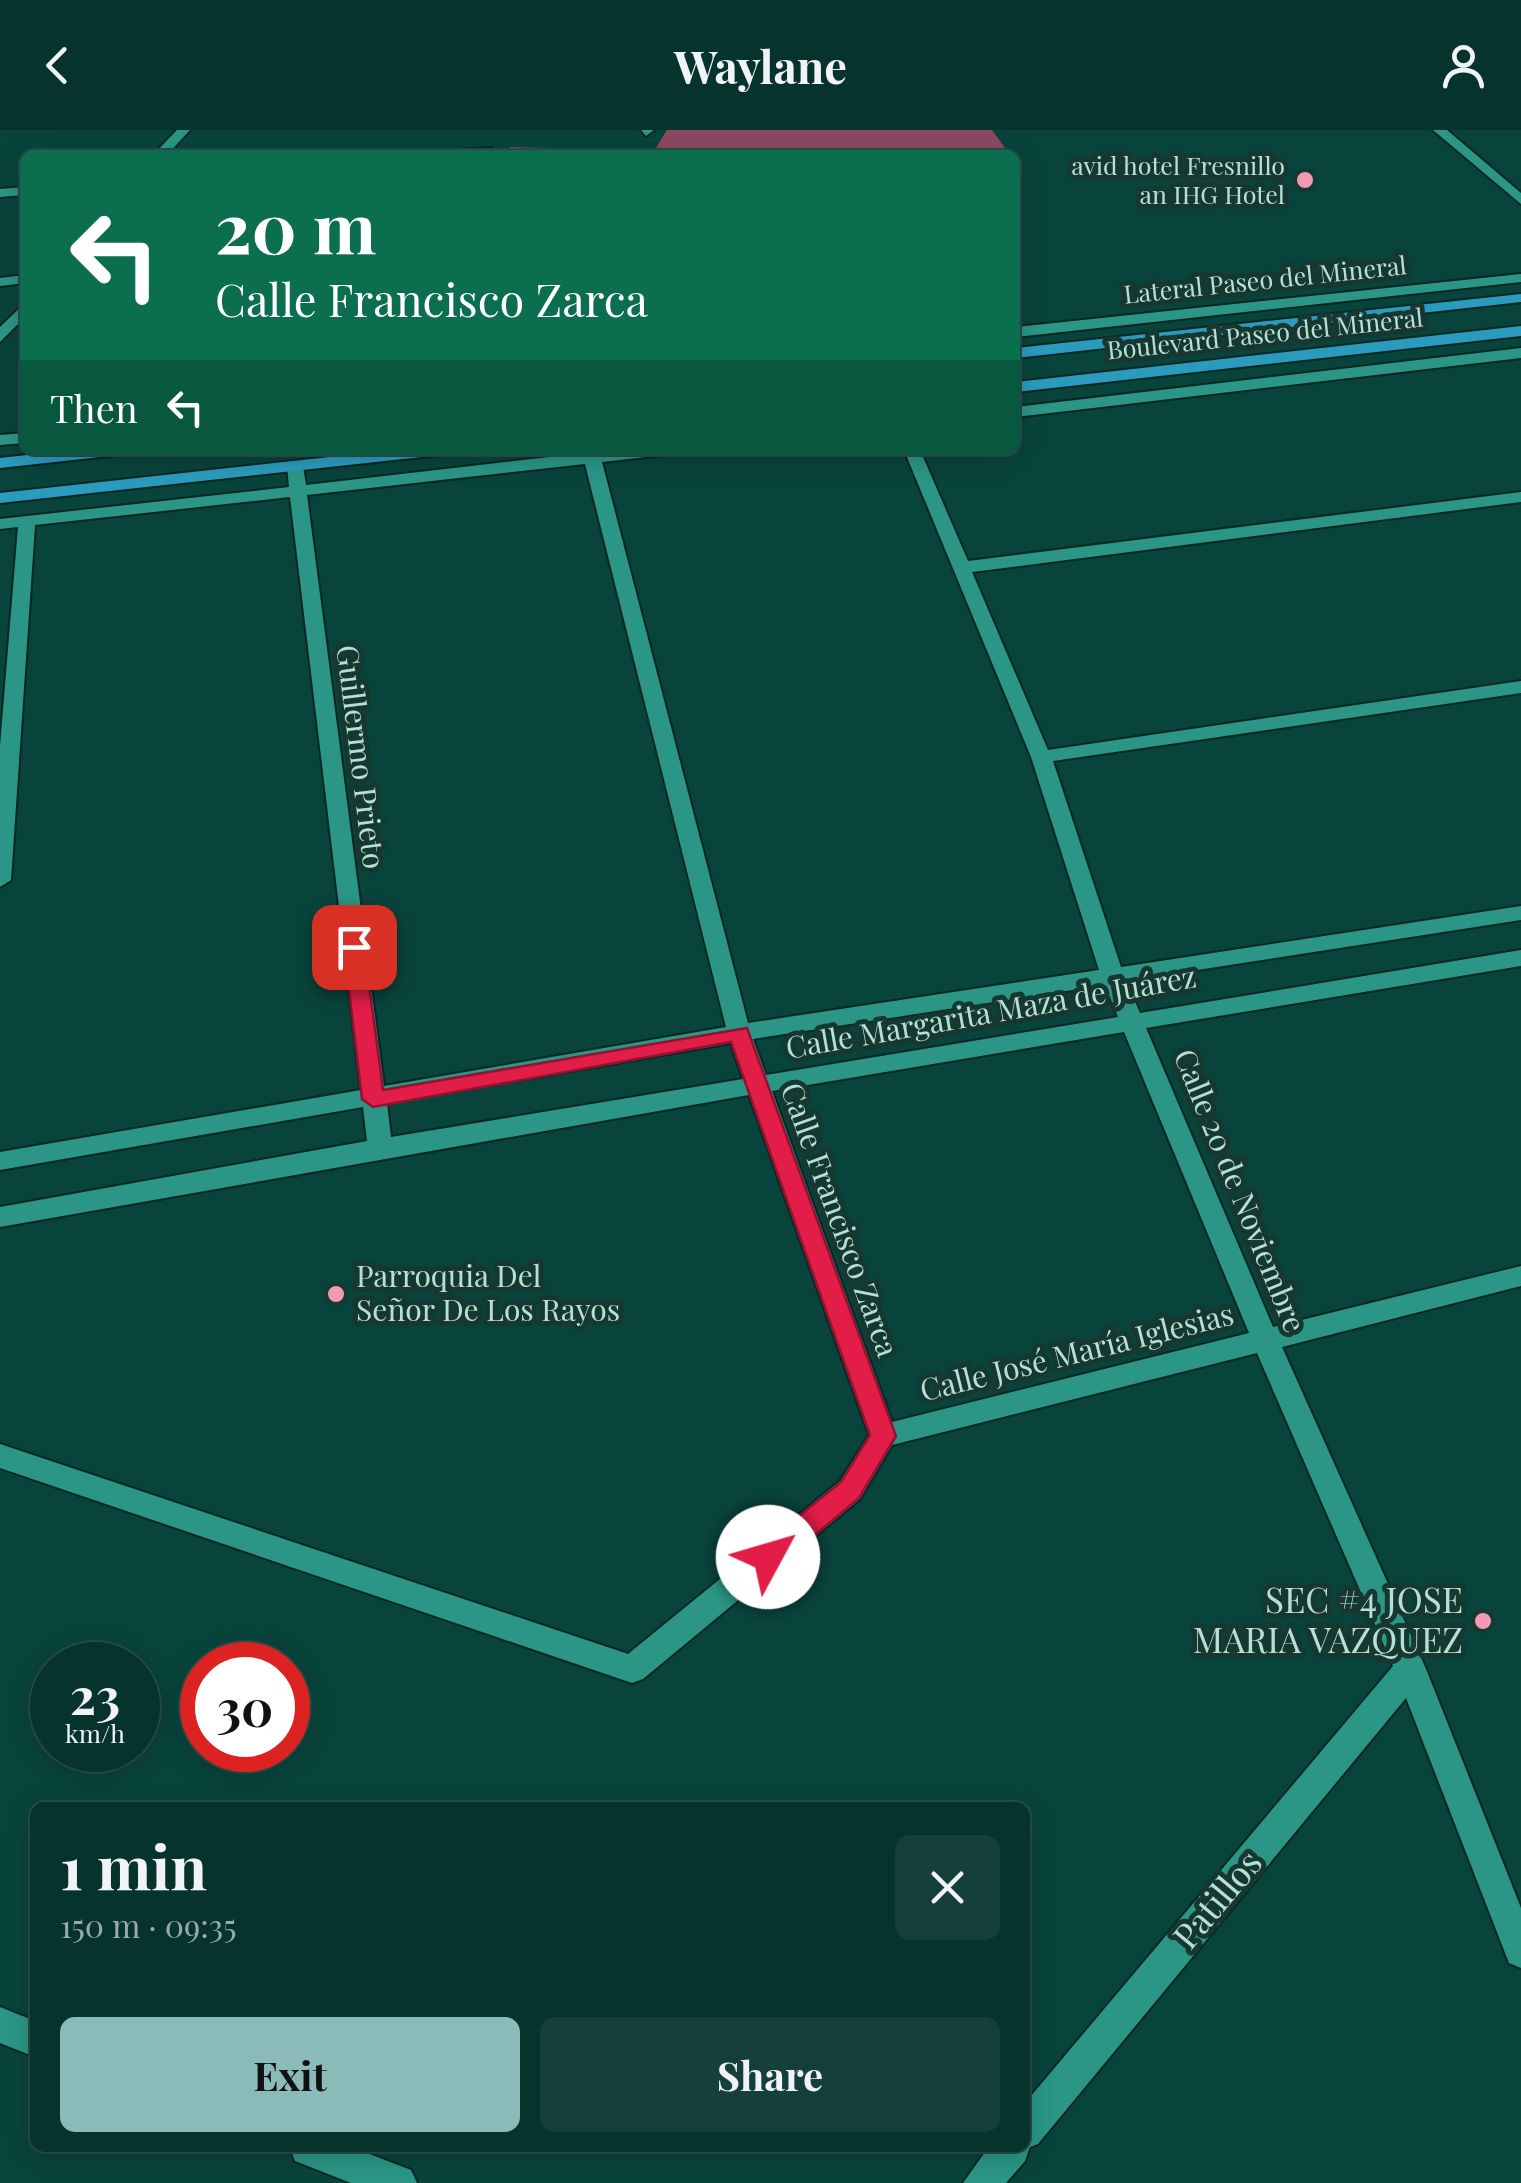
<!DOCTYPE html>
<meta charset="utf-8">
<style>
:root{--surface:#07332d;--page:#153f39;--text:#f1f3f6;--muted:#98aaaa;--line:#284e49;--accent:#8bbbb9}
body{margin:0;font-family:"Playfair Display",serif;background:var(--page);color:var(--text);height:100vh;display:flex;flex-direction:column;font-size:38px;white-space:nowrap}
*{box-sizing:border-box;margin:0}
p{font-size:32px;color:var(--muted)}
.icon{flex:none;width:55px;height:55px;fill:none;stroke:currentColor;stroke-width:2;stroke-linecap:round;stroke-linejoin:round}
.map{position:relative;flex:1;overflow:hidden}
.panel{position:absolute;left:30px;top:1672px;width:1000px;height:350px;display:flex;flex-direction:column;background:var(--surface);border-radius:15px;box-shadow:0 5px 25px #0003,0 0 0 2px var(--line)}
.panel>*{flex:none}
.hud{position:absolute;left:20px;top:20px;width:1000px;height:305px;border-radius:15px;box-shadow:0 5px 25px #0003,0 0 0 2px var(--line);background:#0b6e4f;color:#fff;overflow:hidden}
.speed{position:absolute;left:30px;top:1512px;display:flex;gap:20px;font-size:50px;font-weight:700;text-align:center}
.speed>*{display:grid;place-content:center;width:130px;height:130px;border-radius:50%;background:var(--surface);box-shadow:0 5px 25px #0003,0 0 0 2px var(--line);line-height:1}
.speed small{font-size:25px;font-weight:400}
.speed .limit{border:15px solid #d22;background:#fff;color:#111}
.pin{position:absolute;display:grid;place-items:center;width:85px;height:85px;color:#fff;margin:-42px;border-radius:20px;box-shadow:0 5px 15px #0006}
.me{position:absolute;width:110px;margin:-55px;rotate:51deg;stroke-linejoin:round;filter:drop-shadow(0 0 8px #0008)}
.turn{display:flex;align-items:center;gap:35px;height:210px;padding:0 30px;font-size:45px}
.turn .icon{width:130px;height:130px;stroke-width:2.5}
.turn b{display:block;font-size:70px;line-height:85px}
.then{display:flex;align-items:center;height:95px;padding:0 30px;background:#0003;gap:20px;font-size:38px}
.round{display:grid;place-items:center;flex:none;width:105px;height:105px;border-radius:15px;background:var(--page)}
.summary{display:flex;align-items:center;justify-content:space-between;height:170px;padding:0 30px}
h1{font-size:60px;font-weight:700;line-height:75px}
.action{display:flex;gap:20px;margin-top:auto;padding:20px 30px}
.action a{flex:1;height:115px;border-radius:15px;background:var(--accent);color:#111;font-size:40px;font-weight:700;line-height:115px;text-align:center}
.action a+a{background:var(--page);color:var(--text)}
header{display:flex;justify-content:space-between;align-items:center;height:130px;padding:0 30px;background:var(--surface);font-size:45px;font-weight:700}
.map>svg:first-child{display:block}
.green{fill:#8b495f}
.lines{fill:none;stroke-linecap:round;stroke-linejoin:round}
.minor-casing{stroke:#062822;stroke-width:4}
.major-casing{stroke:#062822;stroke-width:4}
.minor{fill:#2b9686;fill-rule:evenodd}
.major{fill:#2a9bbd;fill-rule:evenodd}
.route{fill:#e11d48;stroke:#92132f;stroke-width:2.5}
.poi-dot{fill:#f19ab4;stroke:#173731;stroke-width:4}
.labels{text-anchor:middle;stroke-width:10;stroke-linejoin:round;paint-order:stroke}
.far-poi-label{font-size:25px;fill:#b4e1d7;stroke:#173731;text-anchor:end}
.far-street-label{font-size:25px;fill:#b4e1d7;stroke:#173731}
.street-label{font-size:30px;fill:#b4e1d7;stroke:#173731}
.poi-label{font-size:30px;fill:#b4e1d7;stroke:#173731;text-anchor:start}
.near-poi-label{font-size:35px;fill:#b4e1d7;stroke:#173731;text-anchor:end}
.near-street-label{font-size:35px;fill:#b4e1d7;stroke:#173731}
</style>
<header><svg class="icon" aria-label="back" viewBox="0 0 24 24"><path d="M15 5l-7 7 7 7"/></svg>Waylane<svg class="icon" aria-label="person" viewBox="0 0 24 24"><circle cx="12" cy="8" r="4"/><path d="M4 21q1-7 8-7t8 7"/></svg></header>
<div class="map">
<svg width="1521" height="2053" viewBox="0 0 1521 2053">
<rect width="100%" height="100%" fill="#09443c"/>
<polygon class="green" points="667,0 992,0 1010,25 507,25 510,17 654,21"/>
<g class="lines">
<g class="minor-casing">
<g id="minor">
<polygon points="177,0 190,0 167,25 153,25"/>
<polygon points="641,0 654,0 646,6"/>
<polygon points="1433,0 1447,0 1521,63 1521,74"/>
<polygon points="492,18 494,21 487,25 435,25 442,21"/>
<polygon points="25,57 25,65 0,67 0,59"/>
<polygon points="1521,144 1521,152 1015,207 1015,197"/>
<polygon points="25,145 25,153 0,156 0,148"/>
<polygon points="25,173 25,187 0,212 0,197"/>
<polygon points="1521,218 1521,228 1015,287 1015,277"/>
<polygon points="25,303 25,313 0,315 0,305"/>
<path d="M 671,320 L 663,325 L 602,332 L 748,893 L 1099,840 L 1031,627 L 904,320 L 920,320 L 968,431 L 1521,362 L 1521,372 L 972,442 L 1048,620 L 1521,551 L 1521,563 L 1053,631 L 1121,837 L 1521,776 L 1521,790 L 1126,851 L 1140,883 L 1521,820 L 1521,836 L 1146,898 L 1273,1197 L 1521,1136 L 1521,1156 L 1282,1217 L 1426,1539 L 1521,1778 L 1521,1838 L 1509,1833 L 1406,1568 L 1038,2014 L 1030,2017 L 1025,2031 L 1006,2053 L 963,2053 L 988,2018 L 1025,2018 L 1025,1973 L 1393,1536 L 1257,1223 L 892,1315 L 860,1369 L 643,1549 L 632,1553 L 0,1338 L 0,1314 L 628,1524 L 840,1351 L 869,1305 L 749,965 L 0,1097 L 0,1077 L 367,1011 L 363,977 L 0,1040 L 0,1022 L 361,960 L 290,367 L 35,395 L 11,750 L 0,757 L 0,616 L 18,397 L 0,399 L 0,389 L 289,357 L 287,336 L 295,331 L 303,336 L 306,355 L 592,322 ZM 585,334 L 726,897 L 384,956 L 307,365 ZM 1105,855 L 1118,887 L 766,945 L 753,909 ZM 1124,902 L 1249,1203 L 892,1292 L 772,961 ZM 731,913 L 743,949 L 391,1007 L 387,973 Z"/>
<polygon points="0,1877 35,1891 35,1927 0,1913"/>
<polygon points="290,2018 354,2018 411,2040 417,2053 351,2053 295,2031"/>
</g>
</g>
<g class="major-casing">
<g id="major">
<polygon points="1521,164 1521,172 1015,228 1015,218"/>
<polygon points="1521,196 1521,206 1015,262 1015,252"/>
<polygon points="72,320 126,320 118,325 0,338 0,328"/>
<polygon points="394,320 448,320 440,325 0,373 0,363"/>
</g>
</g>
<use href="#minor" class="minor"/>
<use href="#major" class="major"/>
</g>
<polygon class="route" points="354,810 364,817 383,960 747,898 896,1306 859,1368 778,1436 758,1436 754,1427 758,1419 841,1352 870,1305 731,912 373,977 362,969 344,817"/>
<g class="poi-dot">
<circle cx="1305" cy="50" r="10"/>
<circle cx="336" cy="1164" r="10"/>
<circle cx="1483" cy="1491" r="10"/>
</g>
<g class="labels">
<g class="far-poi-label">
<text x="1285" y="45">avid hotel Fresnillo<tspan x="1285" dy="29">an IHG Hotel</tspan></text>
</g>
<g class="far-street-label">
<text transform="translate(1265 150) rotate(-6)" y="9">Lateral Paseo del Mineral</text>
<text transform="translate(1265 204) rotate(-6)" y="9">Boulevard Paseo del Mineral</text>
</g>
<g class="street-label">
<text transform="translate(360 627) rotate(83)" y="10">Guillermo Prieto</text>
<text transform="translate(991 883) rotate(-10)" y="10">Calle Margarita Maza de Juárez</text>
<text transform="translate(1239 1061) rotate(68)" y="10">Calle 20 de Noviembre</text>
<text transform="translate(839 1090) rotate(70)" y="10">Calle Francisco Zarca</text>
<text transform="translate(1077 1223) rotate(-14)" y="10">Calle José María Iglesias</text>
</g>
<g class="poi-label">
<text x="356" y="1157">Parroquia Del<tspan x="356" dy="34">Señor De Los Rayos</tspan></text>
</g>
<g class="near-poi-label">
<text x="1463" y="1483">SEC #4 JOSE<tspan x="1463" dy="40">MARIA VAZQUEZ</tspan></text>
</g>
<g class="near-street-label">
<text transform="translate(1218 1770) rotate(-50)" y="12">Patillos</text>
</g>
</g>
</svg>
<div class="speed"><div>23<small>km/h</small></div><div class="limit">30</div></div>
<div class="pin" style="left:354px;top:817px;background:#d93025"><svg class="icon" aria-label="arrive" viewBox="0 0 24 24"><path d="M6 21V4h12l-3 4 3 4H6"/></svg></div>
<svg class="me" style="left:768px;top:1427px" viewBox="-20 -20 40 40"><circle r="19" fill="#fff"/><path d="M0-13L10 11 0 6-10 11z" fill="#e11d48"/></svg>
<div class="hud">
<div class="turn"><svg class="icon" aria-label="left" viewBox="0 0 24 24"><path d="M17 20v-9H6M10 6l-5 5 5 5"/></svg><div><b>20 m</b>Calle Francisco Zarca</div></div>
<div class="then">Then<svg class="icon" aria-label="left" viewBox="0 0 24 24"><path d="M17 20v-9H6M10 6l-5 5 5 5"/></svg></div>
</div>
<section class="panel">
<div class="summary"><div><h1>1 min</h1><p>150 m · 09:35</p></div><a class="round"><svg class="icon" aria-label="close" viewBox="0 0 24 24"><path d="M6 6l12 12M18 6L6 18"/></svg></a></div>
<div class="action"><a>Exit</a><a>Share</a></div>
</section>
</div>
